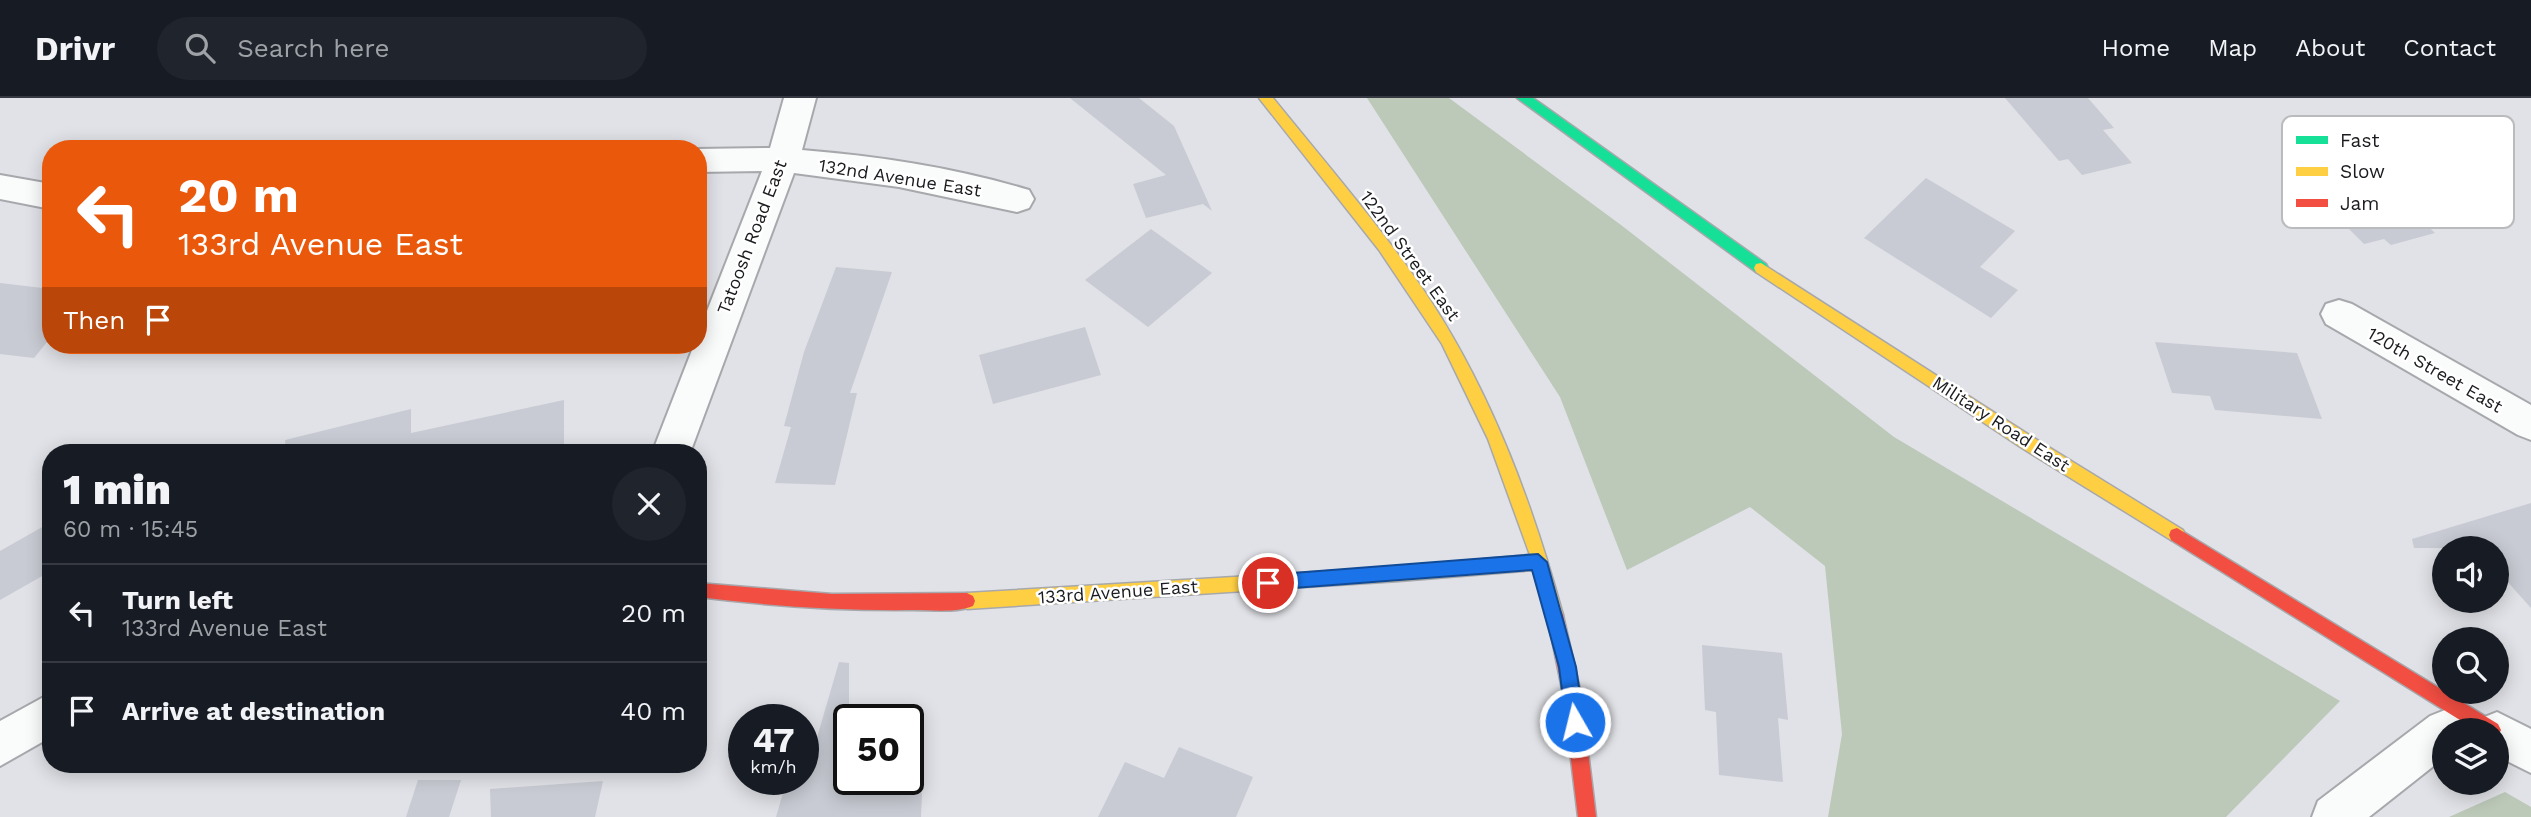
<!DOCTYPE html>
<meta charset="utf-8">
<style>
:root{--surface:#171b24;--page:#20242c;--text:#f1f3f6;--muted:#9ea1a6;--line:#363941}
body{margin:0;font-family:"Work Sans",sans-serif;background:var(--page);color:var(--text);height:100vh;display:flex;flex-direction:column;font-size:26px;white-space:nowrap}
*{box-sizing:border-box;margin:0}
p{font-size:23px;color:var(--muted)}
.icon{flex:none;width:38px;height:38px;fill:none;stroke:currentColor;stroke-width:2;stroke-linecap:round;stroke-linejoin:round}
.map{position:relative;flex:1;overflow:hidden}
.sheet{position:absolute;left:42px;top:346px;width:665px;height:329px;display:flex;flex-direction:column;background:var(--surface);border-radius:28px;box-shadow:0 4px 18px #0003}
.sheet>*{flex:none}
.guide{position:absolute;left:42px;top:42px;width:665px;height:214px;border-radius:28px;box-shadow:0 4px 18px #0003;background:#ea580c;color:#fff;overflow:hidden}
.fabs{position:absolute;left:2432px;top:438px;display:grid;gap:14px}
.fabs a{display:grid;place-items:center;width:77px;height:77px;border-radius:50%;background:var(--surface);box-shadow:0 4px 18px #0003;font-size:35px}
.speed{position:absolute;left:728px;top:606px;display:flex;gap:14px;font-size:35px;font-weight:700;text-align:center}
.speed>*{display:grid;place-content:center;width:91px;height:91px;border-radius:50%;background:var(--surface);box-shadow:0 4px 18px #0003;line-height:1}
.speed small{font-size:18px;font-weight:400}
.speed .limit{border:4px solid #111;border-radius:10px;background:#fff;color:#111}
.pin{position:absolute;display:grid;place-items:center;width:60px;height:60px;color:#fff;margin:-30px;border:4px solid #fff;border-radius:50%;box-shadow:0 2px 7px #0007}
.me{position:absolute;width:77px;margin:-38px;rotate:352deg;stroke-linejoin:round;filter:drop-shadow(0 0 5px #0008)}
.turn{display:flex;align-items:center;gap:24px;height:147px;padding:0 21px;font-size:32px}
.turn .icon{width:91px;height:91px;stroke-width:2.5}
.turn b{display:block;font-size:49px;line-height:60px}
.then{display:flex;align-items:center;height:66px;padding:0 21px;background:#0003;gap:14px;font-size:26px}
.round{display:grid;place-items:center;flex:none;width:74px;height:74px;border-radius:37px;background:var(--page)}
.headline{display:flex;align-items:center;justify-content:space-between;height:119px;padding:0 21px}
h1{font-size:42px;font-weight:800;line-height:52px}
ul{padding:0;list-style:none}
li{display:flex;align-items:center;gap:21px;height:98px;padding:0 21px;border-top:2px solid var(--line)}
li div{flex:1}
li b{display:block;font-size:26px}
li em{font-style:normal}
header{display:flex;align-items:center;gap:42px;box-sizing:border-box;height:98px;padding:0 35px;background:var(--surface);border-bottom:2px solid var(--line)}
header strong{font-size:33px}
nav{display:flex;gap:38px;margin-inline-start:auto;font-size:24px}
.search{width:490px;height:63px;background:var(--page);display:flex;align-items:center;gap:18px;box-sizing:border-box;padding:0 24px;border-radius:38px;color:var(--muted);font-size:26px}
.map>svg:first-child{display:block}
.forest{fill:#bcc8b8}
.building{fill:#c8cbd3}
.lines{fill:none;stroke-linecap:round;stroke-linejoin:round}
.street-casing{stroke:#a7a8ac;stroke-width:4}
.fast-casing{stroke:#a7a8ac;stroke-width:3}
.slow-casing{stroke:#a7a8ac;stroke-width:3}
.jam-casing{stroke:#a7a8ac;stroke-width:3}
.street{fill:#fafbfb;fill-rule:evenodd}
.fast{fill:#16e098;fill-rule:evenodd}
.slow{fill:#ffcf43;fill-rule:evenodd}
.jam{fill:#f24e42;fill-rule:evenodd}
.route{fill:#1a73e8;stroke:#114b97;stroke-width:2}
.labels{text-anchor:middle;stroke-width:5;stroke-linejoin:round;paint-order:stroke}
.street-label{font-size:18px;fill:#191b1e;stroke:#fff}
.key{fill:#fff;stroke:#babbbc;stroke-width:2}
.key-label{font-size:19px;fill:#191b1e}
</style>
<header>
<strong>Drivr</strong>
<div class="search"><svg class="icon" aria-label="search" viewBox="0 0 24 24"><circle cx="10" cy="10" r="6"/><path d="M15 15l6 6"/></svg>Search here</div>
<nav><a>Home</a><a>Map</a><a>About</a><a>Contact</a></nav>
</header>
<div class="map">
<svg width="2531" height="719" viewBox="0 0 2531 719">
<rect width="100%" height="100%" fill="#e1e2e7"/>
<g class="forest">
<polygon points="1367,0 1449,0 1621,127 1894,339 2340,603 2226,719 1828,719 1842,636 1825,468 1750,409 1627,472 1560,299"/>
<polygon points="2505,694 2531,709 2531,719 2449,719"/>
</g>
<g class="building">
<polygon points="1070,0 1139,0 1174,28 1212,113 1203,106 1146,120 1133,86 1166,77"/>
<polygon points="2005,0 2088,0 2114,30 2103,32 2132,65 2082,77 2068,61 2059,63"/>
<polygon points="1926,80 2015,133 1980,169 2018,192 1991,220 1864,140"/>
<polygon points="2379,81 2435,135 2391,147 2384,141 2364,146 2328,110 2340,107 2328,95"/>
<polygon points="1151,131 1212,175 1148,229 1085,182"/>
<polygon points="836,169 892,174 850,295 857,295 835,387 775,385 791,329 784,328 804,254"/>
<polygon points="0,185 51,191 51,239 34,260 0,256"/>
<polygon points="1085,229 1101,277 993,306 979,257"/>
<polygon points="2155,244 2297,255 2322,321 2215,312 2210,298 2172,295"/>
<polygon points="564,302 564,351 545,355 286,355 285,342 411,311 411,335"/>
<polygon points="2531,405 2531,510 2497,472 2497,450 2414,450 2412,441"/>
<polygon points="51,424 51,473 0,502 0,453"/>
<polygon points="1702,547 1782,555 1788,622 1778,620 1783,684 1719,677 1716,614 1705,612"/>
<polygon points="839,564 849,565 849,686 922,695 921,719 776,719 787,681 805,681"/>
<polygon points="1179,649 1253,679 1236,719 1098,719 1125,664 1164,680"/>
<polygon points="418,682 461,682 449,719 406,719"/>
<polygon points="603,683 595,719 491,719 490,691"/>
</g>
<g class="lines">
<g class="street-casing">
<g id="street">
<path d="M 784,0 L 816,0 L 802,52 C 877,58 957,70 1029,92 L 1034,101 L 1029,110 L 1017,114 L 899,89 L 794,75 L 690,355 L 652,355 L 694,247 L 698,247 L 698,236 L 762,73 L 698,74 L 698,51 L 696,51 L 770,50 Z"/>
<polygon points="0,77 51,86 51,111 0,101"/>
<polygon points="2339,202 2352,206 2531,307 2531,342 2518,337 2326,226 2321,216 2326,206"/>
<polygon points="51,595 51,639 0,668 0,623"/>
<polygon points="2445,612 2460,618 2467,632 2445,632 2445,659 2369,719 2312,719 2318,703 2430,618"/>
<polygon points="2497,614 2531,631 2531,675 2497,658 2497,632 2477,632 2482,620"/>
</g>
</g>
<g class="fast-casing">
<polygon id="fast" points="1517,0 1533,0 1766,166 1768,170 1766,174 1756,174"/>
</g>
<g class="slow-casing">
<g id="slow">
<path d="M 1259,0 L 1273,0 C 1327,67 1385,133 1432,205 C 1494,301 1533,408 1563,517 L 1561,522 L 1555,525 L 1549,522 L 1534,472 L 1399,483 L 967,511 L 961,508 L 959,503 L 961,498 L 967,495 L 1399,469 L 1530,457 L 1488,341 L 1442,246 L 1379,152 Z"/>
<polygon points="1761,165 2034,340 2183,432 2185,437 2183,442 2177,444 2171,442 2022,350 1756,174 1754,170 1756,166"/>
</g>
</g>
<g class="jam-casing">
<g id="jam">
<polygon points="2177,430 2498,626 2501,632 2498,638 2497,632 2476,632 2171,442 2169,437 2171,432"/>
<path d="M 698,485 L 832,496 L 967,495 L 973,498 L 975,503 L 973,508 C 956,515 932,512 914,512 C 842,513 770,508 698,499 Z"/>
<polygon points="1555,509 1561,512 1563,517 1581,596 1596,719 1578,719 1563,596 1547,517 1549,512"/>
</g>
</g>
<use href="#street" class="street"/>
<use href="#fast" class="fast"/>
<use href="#slow" class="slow"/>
<use href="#jam" class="jam"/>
</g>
<polygon class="route" points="1538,456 1547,464 1576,569 1584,624 1581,630 1575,633 1569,630 1566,624 1559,569 1532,472 1268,492 1259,485 1268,477"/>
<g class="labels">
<g class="street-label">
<text transform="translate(900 80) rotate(9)" y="6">132nd Avenue East</text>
<text transform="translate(752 139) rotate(-69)" y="6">Tatoosh Road East</text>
<text transform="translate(1410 158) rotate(54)" y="6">122nd Street East</text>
<text transform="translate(2435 272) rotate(30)" y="6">120th Street East</text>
<text transform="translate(2001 326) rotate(33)" y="6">Military Road East</text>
<text transform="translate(1118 494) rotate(-4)" y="6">133rd Avenue East</text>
</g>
</g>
<rect x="2282" y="18" width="232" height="112" rx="10" class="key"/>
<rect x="2296" y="38" width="32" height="8" fill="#16e098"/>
<rect x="2296" y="69" width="32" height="9" fill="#ffcf43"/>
<rect x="2296" y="101" width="32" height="8" fill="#f24e42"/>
<g class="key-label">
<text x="2340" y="49">Fast</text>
<text x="2340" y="80">Slow</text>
<text x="2340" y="112">Jam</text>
</g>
</svg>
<div class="fabs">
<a><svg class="icon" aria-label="sound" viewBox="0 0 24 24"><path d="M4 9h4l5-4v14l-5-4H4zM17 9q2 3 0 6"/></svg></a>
<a><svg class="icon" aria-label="search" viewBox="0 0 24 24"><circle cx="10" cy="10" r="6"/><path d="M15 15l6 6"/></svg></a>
<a><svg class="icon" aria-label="layers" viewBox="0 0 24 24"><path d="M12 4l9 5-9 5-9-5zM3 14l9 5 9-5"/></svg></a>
</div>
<div class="speed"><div>47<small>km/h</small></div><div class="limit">50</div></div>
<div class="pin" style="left:1268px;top:485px;background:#d93025"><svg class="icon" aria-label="arrive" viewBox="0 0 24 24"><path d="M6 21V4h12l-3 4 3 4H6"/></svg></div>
<svg class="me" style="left:1575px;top:624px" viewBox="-20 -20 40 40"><circle r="17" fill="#1a73e8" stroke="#fff" stroke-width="3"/><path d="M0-11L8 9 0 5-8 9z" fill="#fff"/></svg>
<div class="guide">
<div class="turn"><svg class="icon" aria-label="left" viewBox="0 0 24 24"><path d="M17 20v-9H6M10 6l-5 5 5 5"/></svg><div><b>20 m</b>133rd Avenue East</div></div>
<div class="then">Then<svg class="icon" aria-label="arrive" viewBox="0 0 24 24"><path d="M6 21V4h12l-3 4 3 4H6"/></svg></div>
</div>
<section class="sheet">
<div class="headline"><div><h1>1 min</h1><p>60 m · 15:45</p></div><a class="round"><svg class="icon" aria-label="close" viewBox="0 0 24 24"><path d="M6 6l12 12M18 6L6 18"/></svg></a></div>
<ul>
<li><svg class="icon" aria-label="left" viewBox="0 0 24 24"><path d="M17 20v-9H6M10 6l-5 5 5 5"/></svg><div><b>Turn left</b><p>133rd Avenue East</p></div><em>20 m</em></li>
<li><svg class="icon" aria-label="arrive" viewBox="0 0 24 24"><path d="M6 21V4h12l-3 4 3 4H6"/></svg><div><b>Arrive at destination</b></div><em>40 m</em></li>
</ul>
</section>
</div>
